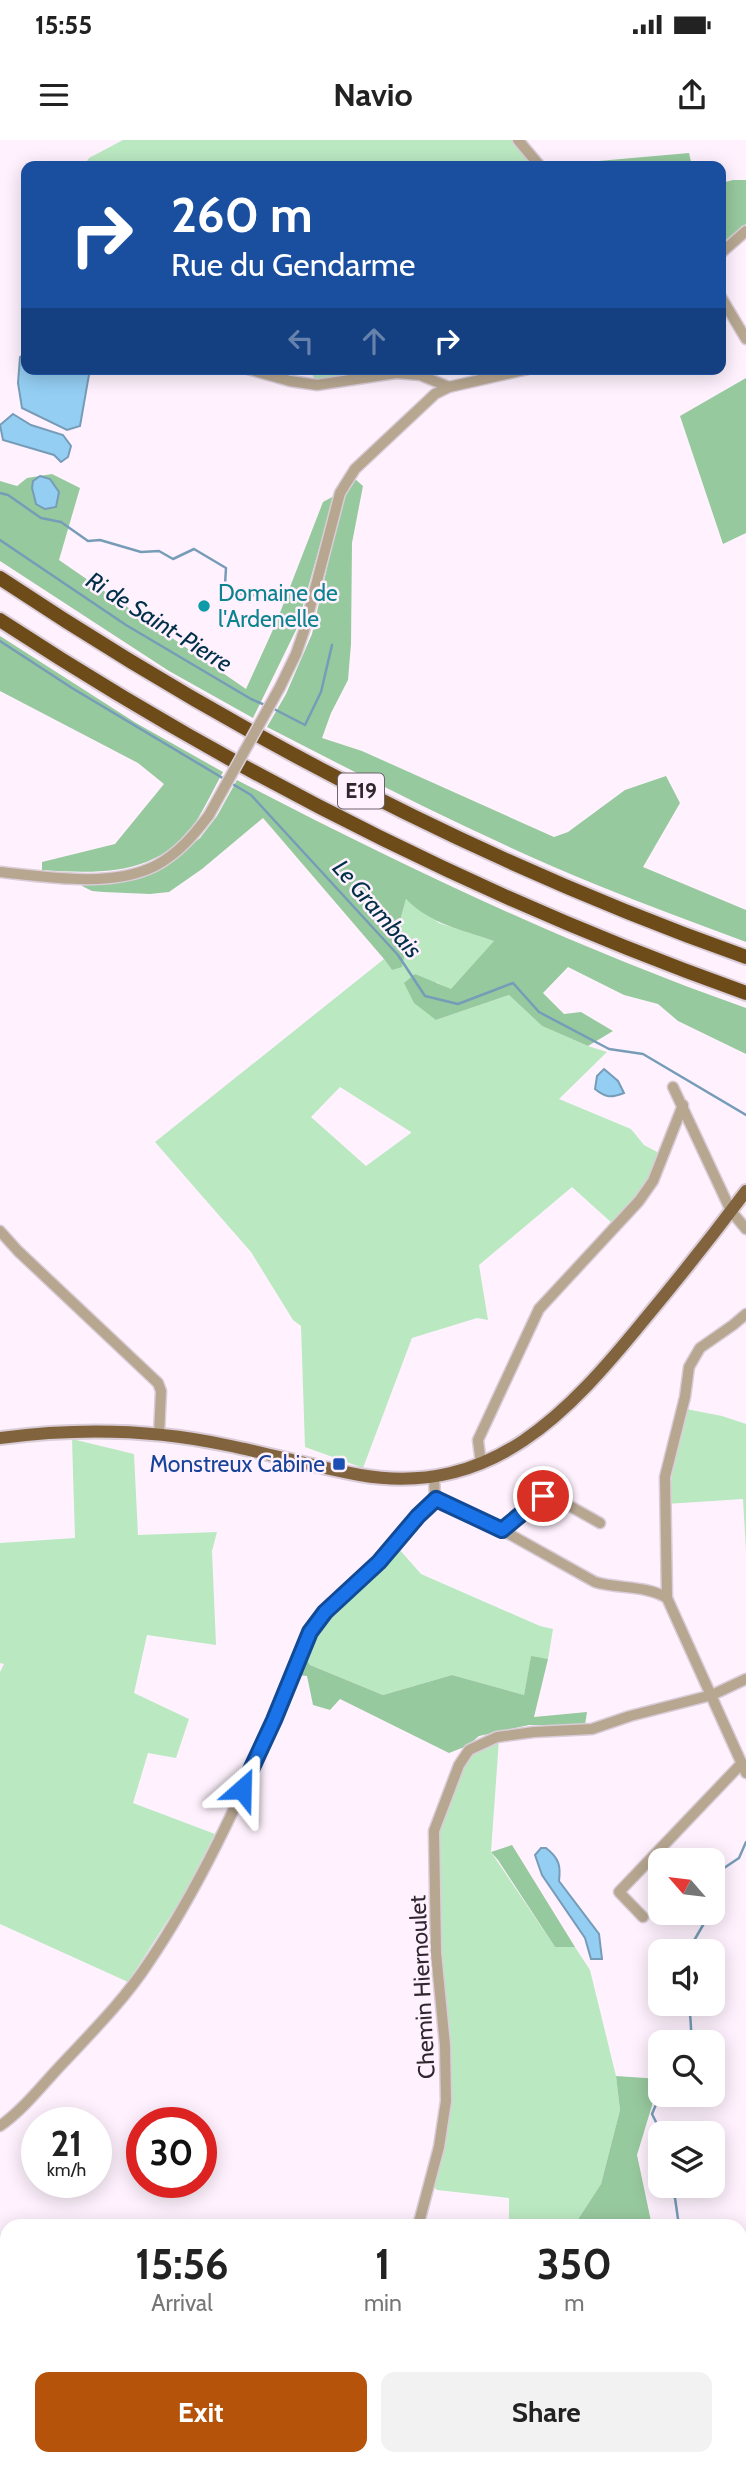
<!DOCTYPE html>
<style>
:root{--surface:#fff;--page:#f2f2f2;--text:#222;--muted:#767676;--accent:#b45309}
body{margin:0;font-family:Cabin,sans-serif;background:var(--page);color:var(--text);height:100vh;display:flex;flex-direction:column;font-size:26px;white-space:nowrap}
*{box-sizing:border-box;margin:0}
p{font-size:23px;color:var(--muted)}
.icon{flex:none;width:38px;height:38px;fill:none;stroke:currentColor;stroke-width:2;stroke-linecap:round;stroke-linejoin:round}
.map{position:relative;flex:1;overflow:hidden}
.drawer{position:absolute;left:0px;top:2079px;width:747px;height:247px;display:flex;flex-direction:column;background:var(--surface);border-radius:21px 21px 0 0;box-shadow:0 4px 18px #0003}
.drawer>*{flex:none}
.banner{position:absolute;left:21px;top:21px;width:705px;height:214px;border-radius:14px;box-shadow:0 4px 18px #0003;background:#1a4fa0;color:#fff;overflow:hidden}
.needle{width:46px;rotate:298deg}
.buttons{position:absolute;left:648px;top:1708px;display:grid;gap:14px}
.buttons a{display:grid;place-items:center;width:77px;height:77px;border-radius:14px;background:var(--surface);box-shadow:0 4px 18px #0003;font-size:35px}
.speed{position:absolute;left:21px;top:1967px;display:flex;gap:14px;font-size:35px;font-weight:700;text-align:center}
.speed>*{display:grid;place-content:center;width:91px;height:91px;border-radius:50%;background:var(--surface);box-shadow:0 4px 18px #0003;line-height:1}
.speed small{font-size:18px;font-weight:400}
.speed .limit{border:10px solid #d22;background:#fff;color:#111}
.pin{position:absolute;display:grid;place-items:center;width:60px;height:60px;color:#fff;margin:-30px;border:4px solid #fff;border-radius:50%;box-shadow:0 2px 7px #0007}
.me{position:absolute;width:77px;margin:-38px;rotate:25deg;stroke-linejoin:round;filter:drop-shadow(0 0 5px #0008)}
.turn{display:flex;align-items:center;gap:24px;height:147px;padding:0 35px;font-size:32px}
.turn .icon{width:91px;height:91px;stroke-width:2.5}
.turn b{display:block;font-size:49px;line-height:60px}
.lanes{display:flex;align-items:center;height:66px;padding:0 35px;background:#0003;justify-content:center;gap:35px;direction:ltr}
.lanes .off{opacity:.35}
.eta{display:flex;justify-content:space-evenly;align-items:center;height:119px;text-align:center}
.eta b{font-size:42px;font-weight:800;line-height:49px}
.primary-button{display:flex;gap:14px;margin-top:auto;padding:14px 35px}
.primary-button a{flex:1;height:80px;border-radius:14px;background:var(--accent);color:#fff;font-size:28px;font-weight:800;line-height:80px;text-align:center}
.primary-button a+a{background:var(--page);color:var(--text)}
.status{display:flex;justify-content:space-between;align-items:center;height:49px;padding:0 35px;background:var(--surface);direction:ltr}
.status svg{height:19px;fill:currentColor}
header{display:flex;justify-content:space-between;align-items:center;height:91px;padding:0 35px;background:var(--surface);font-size:32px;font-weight:800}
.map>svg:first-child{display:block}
.green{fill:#bae8c1;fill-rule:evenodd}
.forest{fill:#97c99e}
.water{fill:#94cef3;stroke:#769cb8;stroke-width:2}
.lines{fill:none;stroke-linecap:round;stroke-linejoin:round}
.stream{stroke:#769cb8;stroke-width:2.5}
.minor-casing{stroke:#dacdd9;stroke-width:13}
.major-casing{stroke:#dacdd9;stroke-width:16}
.highway-casing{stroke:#dacdd9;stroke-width:18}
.minor{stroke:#b7a791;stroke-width:10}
.major{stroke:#81643d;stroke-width:12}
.highway{stroke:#6d4c1a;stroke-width:14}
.minor-bridge-casing{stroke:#dacdd9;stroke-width:13;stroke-linecap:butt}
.minor-bridge{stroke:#b7a791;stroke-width:10}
.route-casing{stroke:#114b97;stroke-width:18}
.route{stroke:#1a73e8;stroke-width:12}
.culture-dot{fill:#0f9aa8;stroke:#fff2fe;stroke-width:2.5}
.transit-dot{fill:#1a4fb4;stroke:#fff2fe;stroke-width:2.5}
.labels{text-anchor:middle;stroke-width:5;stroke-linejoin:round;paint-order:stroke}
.shield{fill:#fff2fe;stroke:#6d636c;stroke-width:2}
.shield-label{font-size:21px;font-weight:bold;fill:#2f262e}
.culture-label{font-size:23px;fill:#0d838f;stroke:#fff2fe;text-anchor:start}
.transit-label{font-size:23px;fill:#164399;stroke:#fff2fe;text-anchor:end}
.street-label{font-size:23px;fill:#2f262e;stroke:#fff2fe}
.water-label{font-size:24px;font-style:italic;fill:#003048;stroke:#fff2fe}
</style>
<div class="status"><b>15:55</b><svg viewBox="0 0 49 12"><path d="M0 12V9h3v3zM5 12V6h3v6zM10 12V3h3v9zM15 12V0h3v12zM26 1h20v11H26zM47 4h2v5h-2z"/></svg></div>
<header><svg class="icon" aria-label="menu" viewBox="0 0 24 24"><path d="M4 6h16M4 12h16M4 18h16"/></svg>Navio<svg class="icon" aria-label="share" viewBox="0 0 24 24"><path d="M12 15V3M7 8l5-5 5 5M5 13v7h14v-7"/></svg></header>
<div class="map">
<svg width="746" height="2325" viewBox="0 0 746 2325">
<rect width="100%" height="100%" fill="#fff2fe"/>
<g class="green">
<polygon points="123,0 512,0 533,26 84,26 89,18"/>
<polygon points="310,229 418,229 317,245"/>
<path d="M 406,759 L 439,783 L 495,801 L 451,850 L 436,842 L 436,880 L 509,855 L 542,886 L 588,906 L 607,912 L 559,959 L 631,989 L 644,1005 L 661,1014 L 651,1039 L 613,1084 L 572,1047 L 479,1125 L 488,1180 L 477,1178 L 412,1198 L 363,1328 L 305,1307 L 301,1186 L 293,1180 L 251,1112 L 155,1002 L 384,819 L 392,830 L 406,808 L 400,781 ZM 340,947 L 411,992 L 411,993 L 366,1026 L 311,977 Z"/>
<polygon points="686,1269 722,1276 746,1284 746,1411 743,1359 666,1364"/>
<polygon points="72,1299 134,1314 138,1395 217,1392 212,1411 216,1505 147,1495 134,1553 189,1579 176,1618 148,1613 133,1663 215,1694 182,1758 128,1842 0,1784 0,1532 4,1524 0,1523 0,1403 75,1398"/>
<polygon points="399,1409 421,1434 540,1486 553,1489 548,1519 531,1517 524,1555 452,1535 383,1555 310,1525 304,1515 315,1491 328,1474"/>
<polygon points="499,1599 491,1712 555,1807 575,1807 590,1830 616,1936 620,1970 601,2044 577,2081 569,2086 509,2086 509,2058 437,2050 432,2045 448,1966 438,1828 437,1694 459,1631 471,1613"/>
<polygon points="0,2224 7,2227 6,2279 0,2279"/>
<polygon points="0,2303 7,2305 7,2319 69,2319 96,2325 0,2325"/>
<polygon points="547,2319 651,2319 643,2325 532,2325"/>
</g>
<g class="forest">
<polygon points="689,13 692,26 552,26 553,25"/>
<polygon points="733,40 746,40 746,84 721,104 721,43"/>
<polygon points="746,238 746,393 723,404 680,276"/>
<polygon points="52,334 80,348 59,420 246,549 276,483 323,362 334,356 296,490 253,578 169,531 0,421 0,341 17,346 27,338"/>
<path d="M 354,338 L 363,346 L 352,403 L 351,504 L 348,540 L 331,573 L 322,598 L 362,611 L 554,697 L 568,692 L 625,650 L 666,636 L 680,663 L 643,727 L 746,770 L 746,802 C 696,783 646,765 597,745 C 484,699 376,643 267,587 L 286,554 L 312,494 L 343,357 Z"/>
<path d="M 0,496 L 136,583 L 223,632 C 214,648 206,665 197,680 C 161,736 101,734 42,730 L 42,722 L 115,704 L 164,644 L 138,623 L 0,551 Z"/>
<path d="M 237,640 C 402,726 570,806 746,868 L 746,914 L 678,881 L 658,864 L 624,855 L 568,827 L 543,853 L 564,874 L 581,872 L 613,891 L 588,906 L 542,886 L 509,855 L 436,880 L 414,863 L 404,843 L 415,834 L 451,849 L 494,801 C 463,790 430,784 406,759 L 400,781 L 406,808 L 402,827 L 392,830 L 384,819 L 263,678 L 202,729 L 169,752 L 150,754 L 103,752 L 92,751 L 82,746 L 83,744 L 102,743 L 179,715 L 200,698 L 217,676 Z"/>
<polygon points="304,1515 310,1525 383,1555 452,1535 524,1555 531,1516 548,1519 534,1577 587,1572 585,1585 529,1585 479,1596 467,1606 449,1613 340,1559 330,1570 313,1565 307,1536 296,1535"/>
<polygon points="512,1705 575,1807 555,1807 498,1720 491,1712"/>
<polygon points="616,1936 660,1939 637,2015 652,2086 569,2086 577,2081 601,2044 620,1970"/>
<polygon points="69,2319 231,2319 243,2325 96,2325"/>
<polygon points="332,2319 459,2319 459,2325 330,2325"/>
</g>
<g class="water">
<polygon points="26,213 26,229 90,229 80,286 67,290 22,268 18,243 20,217"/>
<polygon points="13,274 31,285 63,295 71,306 68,317 61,322 54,315 3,300 0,285"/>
<polygon points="40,336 50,339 59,352 56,367 45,369 36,364 32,348 33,341"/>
<path d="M 604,929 L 618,941 L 624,953 C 611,958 606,958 595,949 L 597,936 Z"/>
<path d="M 541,1708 L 546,1708 C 559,1718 561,1726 559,1741 L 599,1794 L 602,1819 L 591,1819 L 585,1798 L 542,1735 L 535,1715 Z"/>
</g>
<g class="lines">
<g class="stream">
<polyline points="0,353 8,355 41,378 61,382 88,401 100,400 141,412 159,411 173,419 194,409 226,428 225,445"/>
<polyline points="0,400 126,485 251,559 265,565"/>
<polyline points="232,452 258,456"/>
<polyline points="0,501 72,548 251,655 398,815 425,856 458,864 513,843 539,872 609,909 643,914 746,975"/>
<polyline points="272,568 305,585 321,552 332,505"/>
<path d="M 712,1769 C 718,1760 717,1754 714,1744 L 724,1728 L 739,1718 L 746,1702"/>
<polyline points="688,1811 710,1773"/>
<path d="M 687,1864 C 693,1876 689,1889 693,1902"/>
<polyline points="660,2042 656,2039 652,2008 660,1990 652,1974 660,1955"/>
<polyline points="663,2046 675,2058 679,2086"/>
<polyline points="464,2325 465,2319"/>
</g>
<g class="minor-casing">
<g id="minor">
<polyline points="518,0 540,26"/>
<polyline points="721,113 746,91"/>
<polyline points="721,157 746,199"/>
<polyline points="248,229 290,241 317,245 396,233 420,235 449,247"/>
<polyline points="280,547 296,514 304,491 340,353 355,329 435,254 449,247 528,229"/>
<path d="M 0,732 C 46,737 111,748 155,726 C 178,714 194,695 209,675"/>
<polyline points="673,947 731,1071 746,1089"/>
<polyline points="0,1091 18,1111 158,1243 161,1251 159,1295"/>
<polyline points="481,1324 478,1300 539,1169 639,1061 653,1041 683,965"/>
<polyline points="434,1336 435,1359"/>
<path d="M 435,1359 L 502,1390 L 595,1442 C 618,1449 646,1445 667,1458 L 746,1633"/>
<polyline points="502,1390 543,1356 552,1356 600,1383"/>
<polyline points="667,1458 665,1337 685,1257 689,1227 700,1208 733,1185 746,1174"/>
<polyline points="643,1777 619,1752 742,1623"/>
<path d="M 0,1986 C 24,1969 43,1944 63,1923 C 93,1891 125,1859 149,1822 C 198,1750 239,1661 273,1582 C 286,1553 294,1521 309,1493 C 321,1470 347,1456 365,1437 C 390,1412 410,1383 435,1359"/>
<polyline points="418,2086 439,2007 446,1961 445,1905 436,1813 434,1691 459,1625 469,1610 497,1597 534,1592 592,1589 630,1576 712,1555 746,1539"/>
<polyline points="392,2319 392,2325"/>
</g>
</g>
<g class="major-casing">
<path id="major" d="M 0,1298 C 75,1288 152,1289 226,1305 C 271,1314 315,1327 360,1335 C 492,1358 569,1272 644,1180 C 679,1138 713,1095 746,1051"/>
</g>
<g class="highway-casing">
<g id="highway">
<path d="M 0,438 C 233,593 482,723 746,817"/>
<path d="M 0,480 C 234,633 483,759 746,853"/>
</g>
</g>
<use href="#minor" class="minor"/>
<use href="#major" class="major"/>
<use href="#highway" class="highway"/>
<g class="minor-bridge-casing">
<polyline id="minor-bridge" points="209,675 280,547"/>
</g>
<use href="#minor-bridge" class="minor-bridge"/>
</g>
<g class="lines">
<g class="route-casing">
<polyline id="route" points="242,1649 274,1580 310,1492 325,1472 379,1422 418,1376 436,1359 502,1390 543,1356"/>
</g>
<use href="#route" class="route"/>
</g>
<circle class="culture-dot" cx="204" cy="466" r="7"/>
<rect class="transit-dot" x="332" y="1317" width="14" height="14" rx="3.5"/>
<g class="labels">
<rect class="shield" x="338" y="633.5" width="46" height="35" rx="5"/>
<g class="shield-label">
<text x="361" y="658">E19</text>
</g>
<g class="culture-label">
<text x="218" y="461">Domaine de<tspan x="218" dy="26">l'Ardenelle</tspan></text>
</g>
<g class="transit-label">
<text x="325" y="1332">Monstreux Cabine</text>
</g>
<g class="street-label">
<text transform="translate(422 1847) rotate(-93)" y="8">Chemin Hiernoulet</text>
</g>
<g class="water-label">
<text transform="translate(159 482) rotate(32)" y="8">Ri de Saint-Pierre</text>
<text transform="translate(377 769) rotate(49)" y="8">Le Grambais</text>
</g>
</g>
</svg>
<div class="buttons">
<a><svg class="needle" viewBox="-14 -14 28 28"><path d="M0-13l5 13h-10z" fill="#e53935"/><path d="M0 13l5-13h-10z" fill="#767676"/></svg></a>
<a><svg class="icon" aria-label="sound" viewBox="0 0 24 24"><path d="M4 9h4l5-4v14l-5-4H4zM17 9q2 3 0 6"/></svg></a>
<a><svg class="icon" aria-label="search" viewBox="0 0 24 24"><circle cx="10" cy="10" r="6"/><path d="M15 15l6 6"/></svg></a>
<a><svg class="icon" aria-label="layers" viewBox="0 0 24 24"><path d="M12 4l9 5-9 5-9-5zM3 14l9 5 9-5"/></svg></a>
</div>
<div class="speed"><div>21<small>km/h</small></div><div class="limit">30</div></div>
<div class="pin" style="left:543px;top:1356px;background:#d93025"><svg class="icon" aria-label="arrive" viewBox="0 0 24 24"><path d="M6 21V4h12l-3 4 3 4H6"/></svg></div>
<svg class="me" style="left:242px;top:1649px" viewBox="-20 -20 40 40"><path d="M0-17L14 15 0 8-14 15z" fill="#1a73e8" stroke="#fff" stroke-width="4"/></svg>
<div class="banner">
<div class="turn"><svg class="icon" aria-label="right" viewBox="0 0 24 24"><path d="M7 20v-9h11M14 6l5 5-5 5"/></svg><div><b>260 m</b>Rue du Gendarme</div></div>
<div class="lanes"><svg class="icon off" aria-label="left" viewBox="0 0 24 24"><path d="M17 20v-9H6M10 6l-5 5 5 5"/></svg><svg class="icon off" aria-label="ahead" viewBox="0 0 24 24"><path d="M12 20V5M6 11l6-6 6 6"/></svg><svg class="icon" aria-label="right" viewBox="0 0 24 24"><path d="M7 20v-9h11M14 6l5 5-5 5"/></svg></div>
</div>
<section class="drawer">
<div class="eta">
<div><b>15:56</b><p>Arrival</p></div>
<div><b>1</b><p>min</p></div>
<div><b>350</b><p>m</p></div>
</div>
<div class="primary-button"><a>Exit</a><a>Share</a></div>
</section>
</div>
